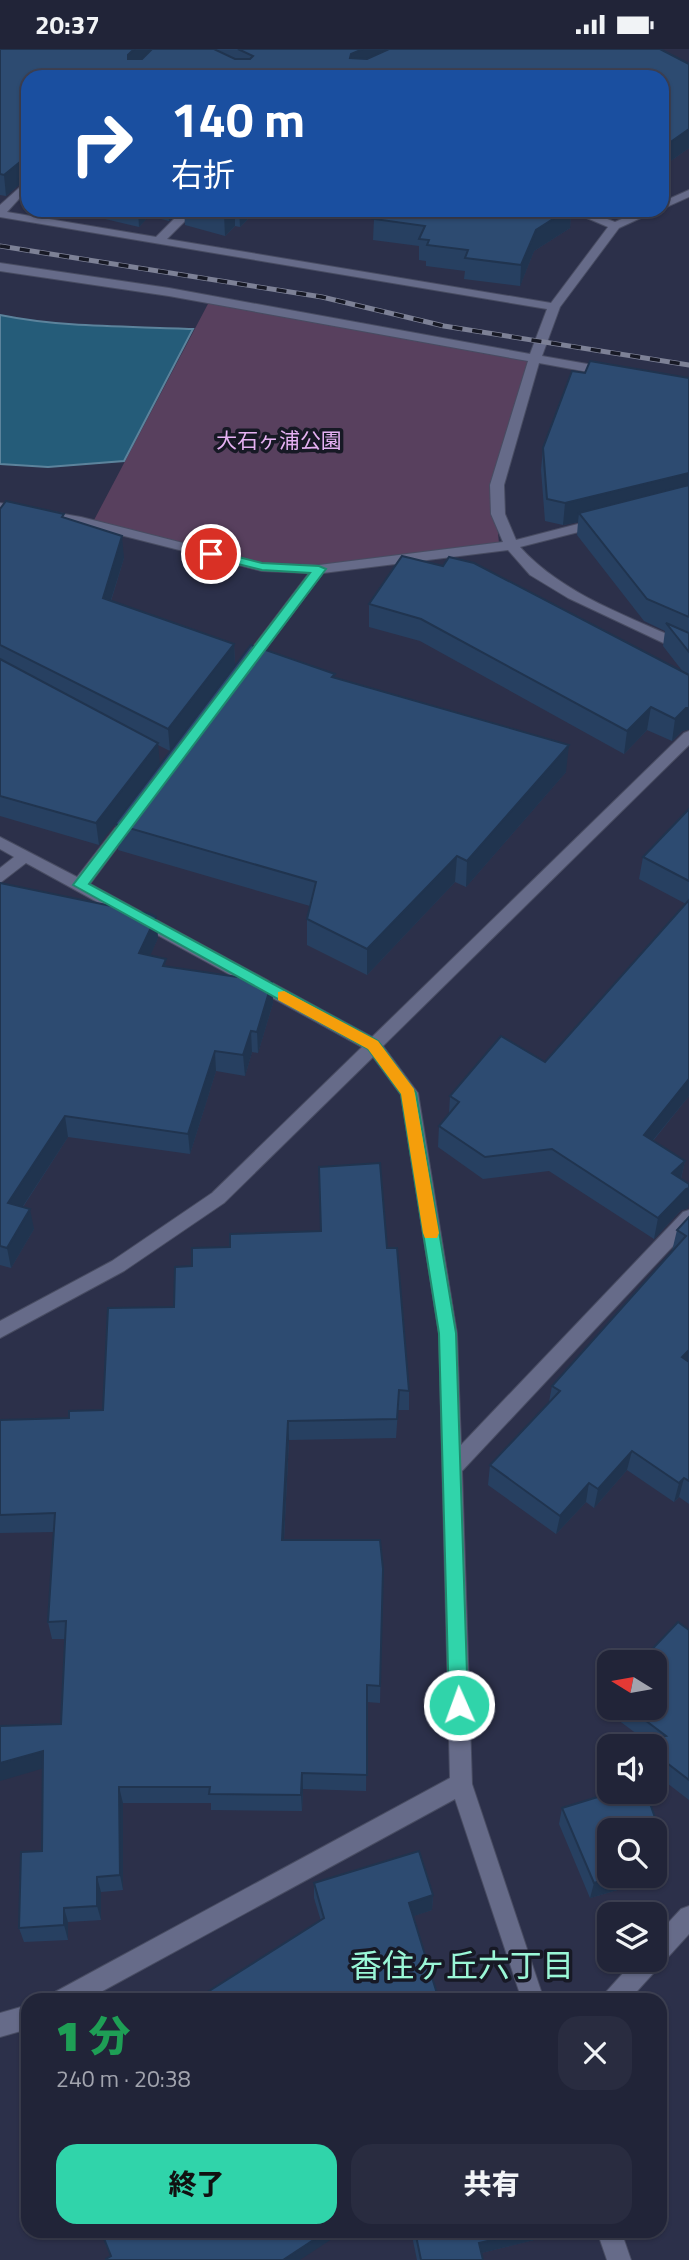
<!DOCTYPE html>
<html lang="ja">
<meta charset="utf-8">
<style>
:root{--surface:#212438;--page:#292c40;--text:#f1f3f6;--muted:#a2a4ae;--line:#3e4153;--accent:#30d4aa}
body{margin:0;font-family:"Titillium Web","Noto Sans JP",sans-serif;background:var(--page);color:var(--text);height:100vh;display:flex;flex-direction:column;font-size:26px;white-space:nowrap}
*{box-sizing:border-box;margin:0}
p{font-size:23px;color:var(--muted)}
.icon{flex:none;width:38px;height:38px;fill:none;stroke:currentColor;stroke-width:2;stroke-linecap:round;stroke-linejoin:round}
.map{position:relative;flex:1;overflow:hidden}
.panel{position:absolute;left:21px;top:1944px;width:646px;height:245px;display:flex;flex-direction:column;background:var(--surface);border-radius:21px;box-shadow:0 2px 5px #0004,0 0 0 2px var(--line)}
.panel>*{flex:none}
.guide{position:absolute;left:21px;top:21px;width:648px;height:147px;border-radius:21px;box-shadow:0 2px 5px #0004,0 0 0 2px var(--line);background:#1a4fa0;color:#fff;overflow:hidden}
.needle{width:46px;rotate:281deg}
.tools{position:absolute;left:597px;top:1601px;display:grid;gap:14px}
.tools a{display:grid;place-items:center;width:70px;height:70px;border-radius:14px;background:var(--surface);box-shadow:0 2px 5px #0004,0 0 0 2px var(--line);font-size:35px}
.pin{position:absolute;display:grid;place-items:center;width:60px;height:60px;color:#fff;margin:-30px;border:4px solid #fff;border-radius:50%;box-shadow:0 2px 7px #0007}
.me{position:absolute;width:77px;margin:-38px;rotate:358deg;stroke-linejoin:round;filter:drop-shadow(0 0 5px #0008)}
.turn{display:flex;align-items:center;gap:24px;height:147px;padding:0 35px;font-size:32px}
.turn .icon{width:91px;height:91px;stroke-width:2.5}
.turn b{display:block;font-size:49px;line-height:60px}
.round{display:grid;place-items:center;flex:none;width:74px;height:74px;border-radius:21px;background:var(--page)}
.headline{display:flex;align-items:center;justify-content:space-between;height:119px;padding:0 35px}
h1{font-size:42px;font-weight:800;line-height:52px;color:#1e9e55}
.cta{display:flex;gap:14px;margin-top:auto;padding:14px 35px}
.cta a{flex:1;height:80px;border-radius:21px;background:var(--accent);color:#111;font-size:28px;font-weight:800;line-height:80px;text-align:center}
.cta a+a{background:var(--page);color:var(--text)}
.status{display:flex;justify-content:space-between;align-items:center;height:49px;padding:0 35px;background:var(--surface);direction:ltr}
.status svg{height:19px;fill:currentColor}
.map>svg:first-child{display:block}
.green{fill:#58405e}
.water{fill:#255c79;stroke:#5c839c;stroke-width:2}
.lines{fill:none;stroke-linecap:round;stroke-linejoin:round}
.minor-casing{stroke:#484c62;stroke-width:2}
.minor{fill:#666b89;fill-rule:evenodd}
.rail-casing{stroke:#7d8196;stroke-width:5}
.rail{stroke:#171925;stroke-width:3.5;stroke-dasharray:10;stroke-linecap:butt}
.wall{fill:#274061}
.shaded-wall{fill:#20344f}
.building{fill:#2d4b71;stroke:#20344f;stroke-width:2}
.route{fill:#30d4aa;stroke:#1f8a6e;stroke-width:2}
.slow{fill:#f59e0b}
.labels{text-anchor:middle;stroke-width:7;stroke-linejoin:round;paint-order:stroke}
.far-park-label{font-size:21px;fill:#e5b1f2;stroke:#171925}
.near-neighbourhood-label{font-size:32px;fill:#9af7d7;stroke:#171925}
</style>
<div class="status"><b>20:37</b><svg viewBox="0 0 49 12"><path d="M0 12V9h3v3zM5 12V6h3v6zM10 12V3h3v9zM15 12V0h3v12zM26 1h20v11H26zM47 4h2v5h-2z"/></svg></div>
<div class="map">
<svg width="689" height="2211" viewBox="0 0 689 2211">
<rect width="100%" height="100%" fill="#2c304a"/>
<polygon class="green" points="209,253 531,313 493,435 499,494 319,519 264,516 93,473"/>
<path class="water" d="M 0,266 C 64,279 128,277 193,280 L 124,412 L 48,418 L 0,415 Z"/>
<g class="lines">
<g class="minor-casing">
<g id="minor">
<path d="M 28,131 L 28,140 L 7,163 L 156,188 L 183,161 L 196,161 L 167,190 L 551,254 L 608,178 L 568,161 L 584,161 L 615,173 L 642,161 L 658,161 L 619,179 L 560,258 L 542,307 L 610,319 L 616,323 L 610,327 L 539,314 L 504,436 L 505,465 L 516,491 L 601,469 L 606,470 L 606,476 L 520,498 C 563,546 631,568 689,595 L 689,606 L 568,549 L 530,526 L 508,501 L 323,524 L 250,621 L 245,623 L 238,618 L 240,615 L 309,524 L 262,522 L 81,476 L 0,462 L 0,454 L 81,468 L 262,514 L 319,516 L 503,493 L 491,465 L 490,436 L 528,312 L 169,247 L 0,222 L 0,214 L 169,239 L 530,305 L 547,260 L 0,168 L 0,156 Z"/>
<polygon points="689,141 689,148 662,160 662,153"/>
<polygon points="689,682 689,696 383,997 418,1044 457,1285 461,1396 683,1163 689,1161 689,1180 462,1422 472,1735 544,1951 522,1951 455,1750 86,1951 52,1951 55,1943 450,1729 439,1285 401,1046 373,1008 224,1154 124,1222 0,1289 0,1272 112,1212 212,1144 362,998 26,814 0,834 0,819 14,808 0,800 0,788 77,828 126,765 136,765 139,769 136,773 90,835 372,988 684,684"/>
<polygon points="689,1857 689,1885 629,1951 603,1951 606,1943 635,1911 654,1911 654,1889 681,1860"/>
<polygon points="28,1956 28,1980 0,1988 0,1964"/>
<polygon points="597,2182 621,2182 631,2211 607,2211"/>
</g>
</g>
<use href="#minor" class="minor"/>
<g class="rail-casing">
<polyline id="rail" points="0,197 322,248 444,277 689,316"/>
</g>
<use href="#rail" class="rail"/>
</g>
<g class="wall">
<polygon points="0,0 660,0 689,15 689,99 662,118 662,28 28,28 28,152 22,151 20,135 6,147 0,146"/>
<polygon points="67,161 179,161 169,172 149,167 139,178"/>
<polygon points="184,161 257,161 240,178 235,177 225,187 185,176"/>
<polygon points="389,161 571,161 570,179 534,202 520,237 464,230 465,222 426,217 426,212 419,211 419,197 373,191 374,170"/>
<polygon points="585,324 689,329 689,680 682,682 672,692 647,681 624,705 420,592 369,578 369,555 684,624 663,597 665,582 644,572 577,486 578,473 563,476 545,472 541,421 543,399"/>
<polygon points="0,460 64,469 124,509 111,552 234,595 235,616 170,702 158,696 99,796 0,767"/>
<polygon points="335,629 566,723 466,838 455,833 367,926 307,896 307,870 310,857 118,801 115,775"/>
<polygon points="689,760 689,1047 653,1092 685,1112 681,1130 688,1159 681,1161 654,1190 549,1122 483,1130 438,1098 439,1077 449,1065 450,1047 545,1013 686,855 639,830 643,808"/>
<polygon points="0,834 156,868 158,889 150,906 166,917 272,933 273,954 258,1004 252,1003 245,1027 216,1022 190,1105 68,1088 23,1158 34,1180 11,1219 0,1216"/>
<polygon points="689,1168 689,1455 679,1448 674,1453 627,1421 594,1459 586,1453 556,1485 488,1436 490,1416 549,1353 552,1337 672,1202 677,1181"/>
<polygon points="387,1199 409,1342 409,1361 398,1361 396,1389 289,1391 284,1491 383,1520 380,1654 367,1653 366,1742 303,1740 302,1762 211,1761 211,1754 123,1754 123,1841 101,1843 101,1871 68,1873 68,1891 24,1893 19,1879 42,1802 43,1719 61,1675 66,1590 52,1590 48,1573 54,1483 0,1484 0,1371 69,1369 103,1361 174,1258 192,1217"/>
<polygon points="689,1581 689,1751 654,1724 654,1698 638,1698 639,1692 645,1691 598,1656 602,1638 609,1629 609,1659 654,1659 640,1613"/>
<polygon points="562,1759 654,1782 609,1827 649,1827 648,1832 590,1849 559,1775"/>
<polygon points="314,1834 433,1846 432,1861 413,1867 321,1872 314,1849"/>
<polygon points="411,2182 540,2182 538,2190 481,2204 483,2211 417,2211"/>
</g>
<g class="shaded-wall">
<polygon points="134,0 157,0 129,28 128,6"/>
<polygon points="363,0 406,0 350,28 351,5"/>
<polygon points="689,80 689,99 662,118 662,99"/>
<polygon points="26,108 28,128 19,130 20,135 6,147 4,126"/>
<polygon points="138,161 149,161 149,167 139,178"/>
<polygon points="168,161 179,161 169,172"/>
<polygon points="229,161 235,161 235,177 225,187 224,166"/>
<polygon points="239,161 257,161 240,178"/>
<polygon points="567,161 571,161 570,179 534,202 520,237 521,216 536,181"/>
<polygon points="689,424 689,445 579,464 578,473 563,476 565,454"/>
<polygon points="122,487 124,509 105,570 103,549"/>
<polygon points="234,595 235,616 170,702 168,680"/>
<polygon points="651,658 647,681 624,705 627,682"/>
<polygon points="686,659 689,659 689,680 682,682 672,692 675,670"/>
<polygon points="158,694 160,716 99,796 96,774"/>
<polygon points="569,696 566,723 466,838 467,812"/>
<polygon points="457,807 455,833 367,926 367,900"/>
<polygon points="156,868 158,889 142,925 139,904"/>
<polygon points="272,933 273,954 258,1004 257,983"/>
<polygon points="251,982 252,1003 245,1027 243,1006"/>
<polygon points="215,1002 216,1022 190,1105 188,1085"/>
<polygon points="689,1030 689,1047 640,1107 644,1086"/>
<polygon points="65,1067 68,1088 12,1174 8,1154"/>
<polygon points="685,1112 680,1133 672,1124"/>
<polygon points="689,1139 689,1153 688,1159 681,1161 654,1190 658,1169 686,1140"/>
<polygon points="30,1160 34,1180 11,1219 7,1199"/>
<polygon points="689,1301 689,1317 682,1308"/>
<polygon points="288,1372 289,1391 283,1509 282,1491"/>
<polygon points="632,1402 627,1421 594,1459 598,1440"/>
<polygon points="684,1429 679,1448 674,1453 679,1434"/>
<polygon points="589,1434 586,1453 556,1485 560,1467"/>
<polygon points="43,1702 48,1718 0,1732 0,1714"/>
<polygon points="302,1724 303,1740 302,1762 301,1746"/>
<polygon points="119,1738 123,1754 123,1841 120,1826"/>
<polygon points="660,1783 655,1799 654,1799 654,1785"/>
<polygon points="617,1827 649,1827 648,1832 590,1849 594,1834"/>
<polygon points="97,1828 101,1843 101,1871 97,1857"/>
<polygon points="433,1846 432,1861 408,1869 409,1854"/>
<polygon points="64,1859 68,1873 68,1891 64,1876"/>
<polygon points="327,2182 344,2182 300,2211 283,2211"/>
<polygon points="530,2182 540,2182 538,2190 477,2205 479,2194"/>
</g>
<g class="building">
<polygon points="0,0 134,0 128,6 128,10 142,10 152,0 214,0 235,10 250,10 253,7 238,0 363,0 351,5 350,9 367,10 389,0 660,0 689,15 689,80 662,99 662,28 28,28 28,119 26,108 4,126 0,125"/>
<polygon points="28,119 28,132 19,130"/>
<polygon points="206,161 229,161 224,166"/>
<polygon points="389,161 567,161 536,181 521,216 465,209 468,201 427,196 429,191 419,190 425,177 374,170"/>
<polygon points="590,312 689,329 689,424 565,454 547,450 543,399 572,322 585,324"/>
<polygon points="689,436 689,568 647,550 579,464"/>
<polygon points="6,452 64,465 62,468 122,487 103,549 234,595 168,680 0,596 0,460"/>
<polygon points="402,507 443,517 449,508 474,514 689,626 689,659 686,659 675,670 651,658 627,682 421,570 369,555"/>
<polygon points="666,574 689,584 689,603"/>
<polygon points="251,596 335,625 332,628 569,696 467,812 457,807 367,900 307,870 316,833 115,775"/>
<polygon points="0,610 158,694 96,774 0,747"/>
<polygon points="689,760 689,832 643,808"/>
<polygon points="0,834 150,865 156,868 139,904 166,910 163,917 272,933 257,983 251,982 243,1006 215,1002 188,1085 65,1067 8,1154 30,1160 7,1199 0,1197"/>
<polygon points="689,851 689,1030 644,1086 685,1112 672,1124 689,1135 689,1139 686,1140 658,1169 552,1100 485,1108 439,1077 459,1053 450,1047 501,987 545,1013"/>
<polygon points="380,1114 387,1199 397,1199 409,1342 399,1341 397,1370 288,1372 282,1491 380,1491 383,1520 380,1637 367,1636 367,1726 302,1724 301,1746 209,1745 210,1738 119,1738 120,1826 97,1828 97,1857 64,1859 64,1876 19,1879 21,1803 42,1802 43,1702 0,1714 0,1677 61,1675 66,1572 48,1573 55,1464 0,1466 0,1371 69,1369 69,1362 103,1361 108,1259 174,1258 175,1218 192,1217 192,1199 230,1198 230,1185 321,1182 319,1118"/>
<polygon points="689,1168 689,1301 682,1308 689,1313 689,1432 684,1429 679,1434 632,1402 598,1440 589,1434 560,1467 490,1416 560,1342 552,1337 686,1187 677,1181"/>
<polygon points="678,1573 689,1581 689,1731 654,1704 654,1698 646,1698 639,1692 666,1687 629,1659 654,1659 654,1614 621,1614 628,1604 640,1613"/>
<polygon points="609,1629 609,1644 602,1638"/>
<polygon points="614,1743 646,1743 660,1783 654,1785 654,1782 609,1782 609,1827 617,1827 594,1834 562,1759"/>
<polygon points="419,1802 433,1846 409,1854 439,1951 195,1951 324,1869 314,1834"/>
<polygon points="101,2182 327,2182 283,2211 106,2211 106,2210 111,2207"/>
<polygon points="415,2182 530,2182 479,2194 483,2211 421,2211"/>
</g>
<polygon class="route" points="211,501 262,514 319,517 326,520 89,835 378,992 416,1044 456,1284 468,1656 465,1663 459,1665 452,1663 449,1656 439,1284 401,1045 368,1000 73,836 310,524 262,521 206,507 206,502"/>
<polygon class="slow" points="284,942 378,992 414,1040 439,1184 437,1189 425,1189 423,1184 401,1045 368,1000 278,951 278,943"/>
<g class="labels">
<g class="far-park-label">
<text x="279" y="399">大石ヶ浦公園</text>
</g>
<g class="near-neighbourhood-label">
<text x="462" y="1928">香住ヶ丘六丁目</text>
</g>
</g>
</svg>
<div class="tools">
<a><svg class="needle" viewBox="-14 -14 28 28"><path d="M0-13l5 13h-10z" fill="#e53935"/><path d="M0 13l5-13h-10z" fill="#a2a4ae"/></svg></a>
<a><svg class="icon" aria-label="sound" viewBox="0 0 24 24"><path d="M4 9h4l5-4v14l-5-4H4zM17 9q2 3 0 6"/></svg></a>
<a><svg class="icon" aria-label="search" viewBox="0 0 24 24"><circle cx="10" cy="10" r="6"/><path d="M15 15l6 6"/></svg></a>
<a><svg class="icon" aria-label="layers" viewBox="0 0 24 24"><path d="M12 4l9 5-9 5-9-5zM3 14l9 5 9-5"/></svg></a>
</div>
<div class="pin" style="left:211px;top:505px;background:#d93025"><svg class="icon" aria-label="arrive" viewBox="0 0 24 24"><path d="M6 21V4h12l-3 4 3 4H6"/></svg></div>
<svg class="me" style="left:459px;top:1656px" viewBox="-20 -20 40 40"><circle r="17" fill="#30d4aa" stroke="#fff" stroke-width="3"/><path d="M0-11L8 9 0 5-8 9z" fill="#fff"/></svg>
<div class="guide">
<div class="turn"><svg class="icon" aria-label="right" viewBox="0 0 24 24"><path d="M7 20v-9h11M14 6l5 5-5 5"/></svg><div><b>140 m</b>右折</div></div>
</div>
<section class="panel">
<div class="headline"><div><h1>1 分</h1><p>240 m · 20:38</p></div><a class="round"><svg class="icon" aria-label="close" viewBox="0 0 24 24"><path d="M6 6l12 12M18 6L6 18"/></svg></a></div>
<div class="cta"><a>終了</a><a>共有</a></div>
</section>
</div>
